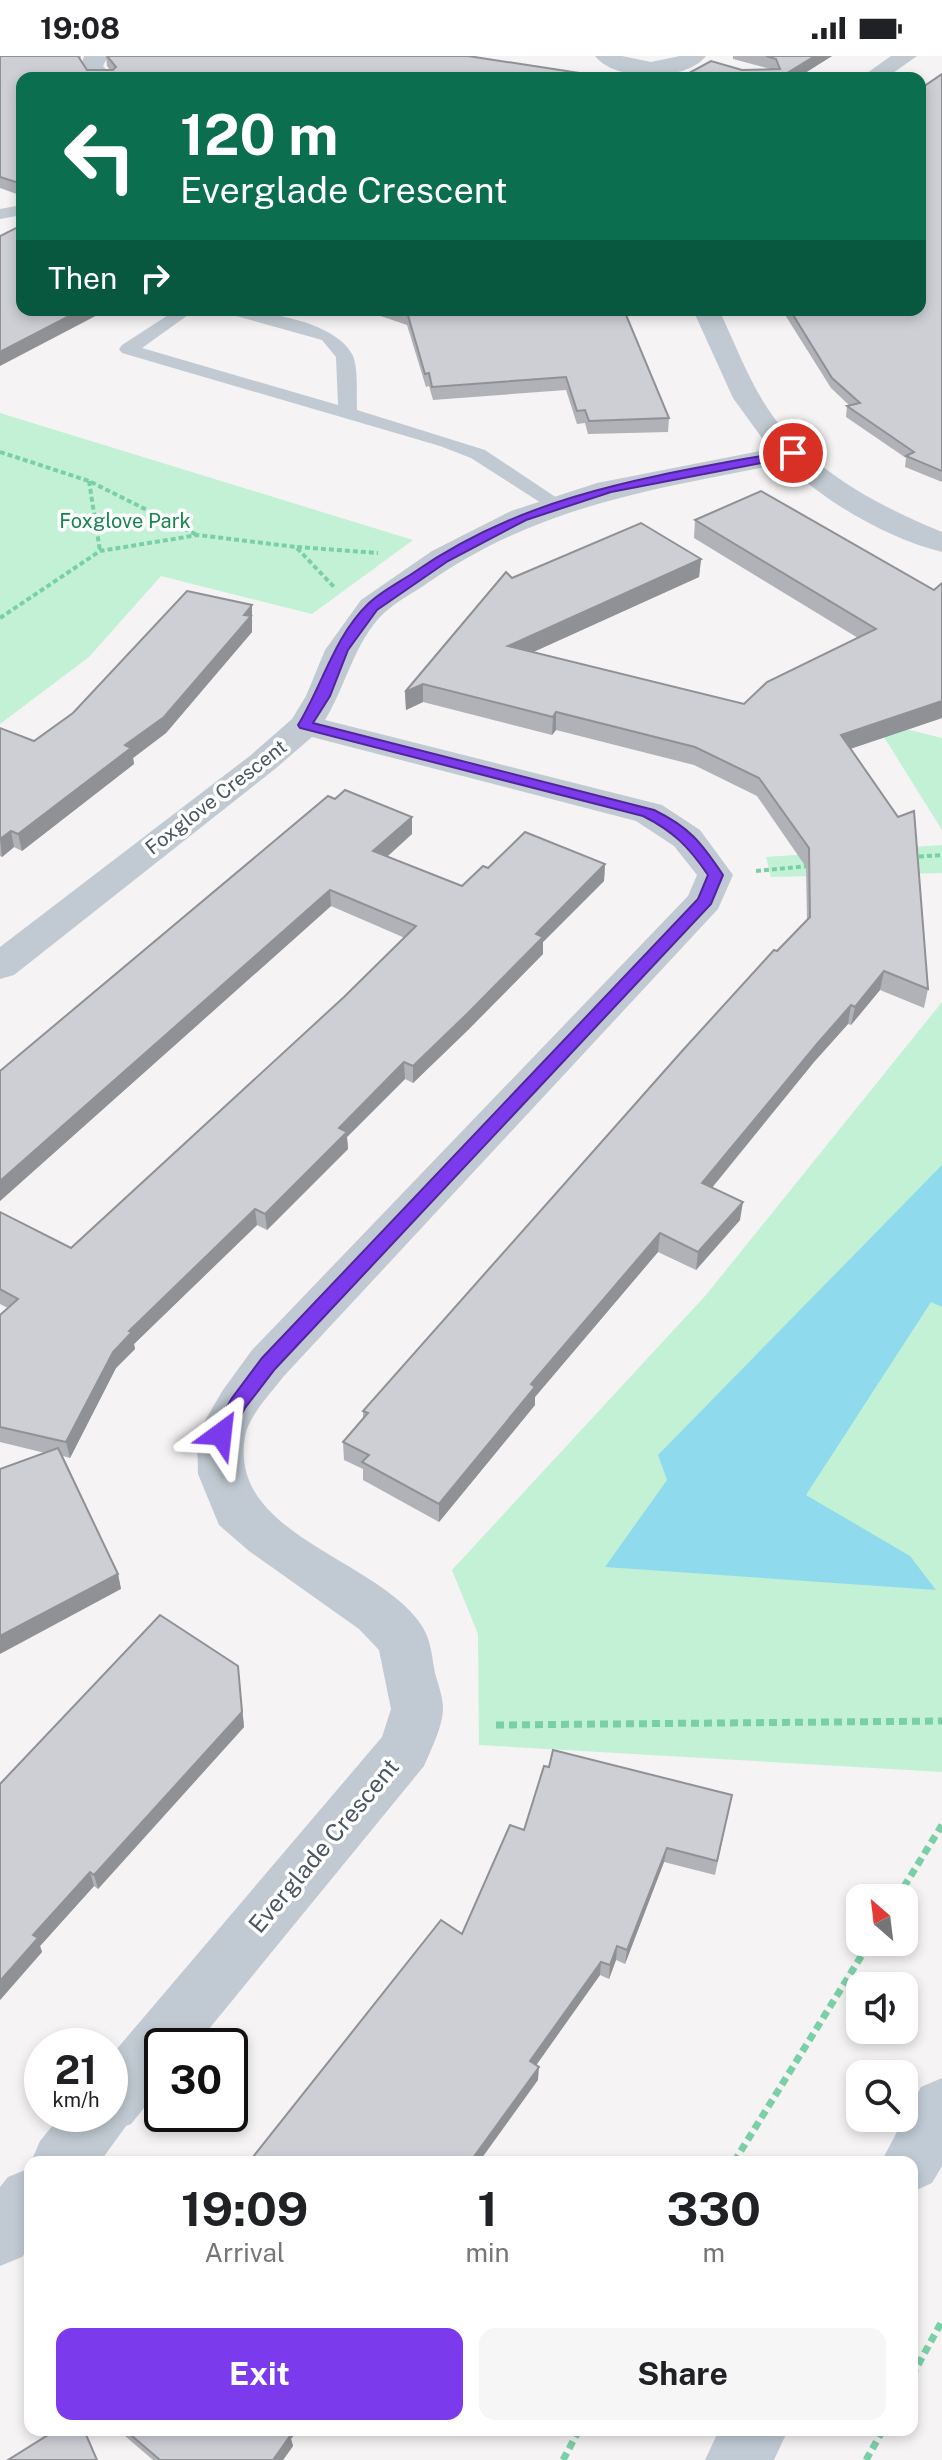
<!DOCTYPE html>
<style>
:root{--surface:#fff;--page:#f6f6f6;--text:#202124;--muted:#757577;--accent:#7c3aed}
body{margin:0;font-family:"Public Sans",sans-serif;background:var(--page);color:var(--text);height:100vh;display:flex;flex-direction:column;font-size:30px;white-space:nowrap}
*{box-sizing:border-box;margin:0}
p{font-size:26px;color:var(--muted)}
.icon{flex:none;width:44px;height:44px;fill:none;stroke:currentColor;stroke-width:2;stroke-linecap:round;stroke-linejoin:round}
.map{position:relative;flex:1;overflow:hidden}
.details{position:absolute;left:24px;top:2100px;width:894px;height:280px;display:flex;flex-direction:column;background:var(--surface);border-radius:16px;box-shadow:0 4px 12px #0003}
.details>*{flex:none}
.hud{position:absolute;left:16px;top:16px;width:910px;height:244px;border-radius:16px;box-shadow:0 4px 12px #0003;background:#0b6e4f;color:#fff;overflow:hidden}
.needle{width:52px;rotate:332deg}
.controls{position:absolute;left:846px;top:1828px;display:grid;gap:16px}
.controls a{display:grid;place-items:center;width:72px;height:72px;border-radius:16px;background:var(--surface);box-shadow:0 4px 12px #0003;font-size:40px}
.speed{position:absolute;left:24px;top:1972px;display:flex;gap:16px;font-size:40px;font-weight:700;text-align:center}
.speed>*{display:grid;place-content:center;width:104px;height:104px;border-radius:50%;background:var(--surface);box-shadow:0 4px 12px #0003;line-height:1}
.speed small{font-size:20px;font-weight:400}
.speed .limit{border:4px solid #111;border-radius:12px;background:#fff;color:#111}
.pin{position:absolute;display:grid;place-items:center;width:68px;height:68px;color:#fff;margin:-34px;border:4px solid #fff;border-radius:50%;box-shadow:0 2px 8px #0007}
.me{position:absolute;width:88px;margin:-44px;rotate:30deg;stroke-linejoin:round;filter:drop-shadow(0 0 6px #0008)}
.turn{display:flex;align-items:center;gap:28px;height:168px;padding:0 32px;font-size:36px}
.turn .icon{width:104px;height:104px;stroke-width:2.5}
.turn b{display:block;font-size:56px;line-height:68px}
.then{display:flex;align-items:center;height:76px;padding:0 32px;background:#0003;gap:16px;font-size:30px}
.eta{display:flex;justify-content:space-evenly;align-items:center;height:136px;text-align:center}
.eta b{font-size:48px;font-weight:700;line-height:56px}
.primary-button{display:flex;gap:16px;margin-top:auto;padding:16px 32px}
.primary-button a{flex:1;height:92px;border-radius:16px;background:var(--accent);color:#fff;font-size:32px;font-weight:700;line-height:92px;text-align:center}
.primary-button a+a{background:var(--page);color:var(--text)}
.status{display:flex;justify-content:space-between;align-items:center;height:56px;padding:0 40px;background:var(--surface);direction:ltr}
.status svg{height:22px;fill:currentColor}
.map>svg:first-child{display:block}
.green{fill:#c3f1d5}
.water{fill:#90daee}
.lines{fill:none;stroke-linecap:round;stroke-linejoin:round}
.path-far1{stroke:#7ad0a6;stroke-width:4;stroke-dasharray:5 3;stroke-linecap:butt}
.path{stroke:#7ad0a6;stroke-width:7;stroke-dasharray:8 5;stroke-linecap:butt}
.service{fill:#c1cad2;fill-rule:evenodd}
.minor{fill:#c1cad2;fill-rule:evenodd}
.secondary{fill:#c1cbd6;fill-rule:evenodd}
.wall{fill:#b0b2b7}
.shaded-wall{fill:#909195}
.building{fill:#cdcfd5;stroke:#909195;stroke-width:2}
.route{fill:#7c3aed;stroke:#51269a;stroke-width:2}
.labels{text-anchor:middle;stroke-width:7;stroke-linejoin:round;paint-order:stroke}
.far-park-label{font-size:20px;fill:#17864f;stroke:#fff}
.far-street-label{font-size:20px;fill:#4a5661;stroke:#fff}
.street-label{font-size:24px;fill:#4a5661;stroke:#fff}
</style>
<div class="status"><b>19:08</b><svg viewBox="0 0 49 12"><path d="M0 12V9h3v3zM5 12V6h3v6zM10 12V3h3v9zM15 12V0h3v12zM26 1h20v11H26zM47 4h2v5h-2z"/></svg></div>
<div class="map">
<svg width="942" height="2404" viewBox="0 0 942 2404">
<rect width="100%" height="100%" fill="#f5f3f3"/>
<g class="green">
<polygon points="0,357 413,484 312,558 161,520 89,601 0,668"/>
<polygon points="874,665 942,682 942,774"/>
<polygon points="942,789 942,817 771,821 766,801"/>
<polygon points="942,946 942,1716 479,1689 478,1578 452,1514 706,1239"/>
</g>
<polygon class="water" points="942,1109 942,1251 931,1246 806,1439 910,1500 936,1534 605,1511 667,1424 658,1399"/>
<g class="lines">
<g class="path-far1">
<polyline points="0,396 89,425 197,479"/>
<polyline points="89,425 100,495"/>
<polyline points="297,491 378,497"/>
<polyline points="0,562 100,495 198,479 296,491 335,532"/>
<polyline points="911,801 942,799"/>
<polyline points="756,815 810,810"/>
</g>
<g class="path">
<polyline points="496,1669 942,1665"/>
<polyline points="897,1842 942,1769"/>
<polyline points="734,2106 870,1886"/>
<polyline points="912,2320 942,2265"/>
<polyline points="563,2404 579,2374"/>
<polyline points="866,2404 883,2374"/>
</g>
<g class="service">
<polygon points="22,149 22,159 0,163 0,153"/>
<path d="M 176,254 L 195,254 L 142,292 L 338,349 L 336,301 L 322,284 L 229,258 L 227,254 C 261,254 335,265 352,298 C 359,311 356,338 357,354 L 485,394 L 566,448 L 556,454 L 549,452 L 471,402 L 440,390 L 122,297 L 119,293 L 122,289 Z"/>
</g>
<g class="minor">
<polygon points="84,0 108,0 103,10 114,22 88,22 81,10"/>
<path d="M 595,0 L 622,0 L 651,6 L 680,0 L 706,0 C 686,26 615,26 595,0 Z"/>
<polygon points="891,0 917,0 886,22 860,22"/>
<path d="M 693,254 L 719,254 C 735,287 748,323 768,353 C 807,412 878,450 942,476 L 942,496 C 887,482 826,447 785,407 C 655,433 540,449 429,526 C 415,536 397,545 384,557 C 354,586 346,630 325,664 L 662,749 L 700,774 L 733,819 L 718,853 L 284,1320 C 272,1336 248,1360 245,1381 C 228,1480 378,1502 422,1570 C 431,1584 432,1601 435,1617 C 438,1628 443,1641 443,1652 C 443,1670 431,1694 424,1710 L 195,1990 L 162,1990 L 162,2030 L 131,2068 L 126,2070 L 100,2106 L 31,2106 L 40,2085 L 62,2058 L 110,2058 L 110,2001 L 382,1681 L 391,1653 L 379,1594 L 359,1573 L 249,1495 L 219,1469 L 198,1418 L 197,1378 L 223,1334 L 252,1294 L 688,840 L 697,819 L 674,790 L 636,765 L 312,681 L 275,713 L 14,919 L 0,923 L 0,891 L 251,699 L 292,663 L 306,640 L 325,594 L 361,544 L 432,495 L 511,455 L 597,427 L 770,393 L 733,342 Z"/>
<polygon points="30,2112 30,2191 22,2201 0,2210 0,2131 8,2121"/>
</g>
<g class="secondary">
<polygon points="942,2022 942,2110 932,2127 912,2136 912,2106 881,2106 921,2031"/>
<polygon points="719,2374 788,2374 774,2404 705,2404"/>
</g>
</g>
<g class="wall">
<polygon points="0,0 81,0 80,3 87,14 110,14 107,10 106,0 468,0 22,22 22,140 0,132"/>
<polygon points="733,0 832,0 797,22 680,22 742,14 771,13 733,3"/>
<polygon points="942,18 942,426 905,411 906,402 846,361 847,350 850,350 831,332 782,254 920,254"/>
<polygon points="363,254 624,254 669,362 668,376 588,378 585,367 577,368 566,334 433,344 429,330 426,331 407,269"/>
<polygon points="695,464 934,534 942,662 850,693 928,933 924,952 880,934 851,969 848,968 814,1006 712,1132 740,1164 696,1214 658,1196 535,1341 535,1349 439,1466 363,1424 363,1413 344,1404 343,1386 363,1362 363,1355 807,864 806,811 757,740 694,709 556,674 552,679 423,646 406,654 405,636 512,522 701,503 699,521 533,596 744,648 858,582 694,482"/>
<polygon points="253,565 251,567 252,576 166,677 133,702 134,708 22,795 14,791 2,801 0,800 0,672 34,685"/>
<polygon points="412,778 387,801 462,830 488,812 605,808 604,825 543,886 543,898 468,974 413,1027 405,1023 347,1081 348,1093 267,1174 257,1169 134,1288 135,1293 116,1312 70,1402 63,1400 118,1518 121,1533 45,1397 0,1386 0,1259 8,1252 0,1248 0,1156 71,1192 344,941 405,882 331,850 0,1145 0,1015"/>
<polygon points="238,1610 244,1671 98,1833 94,1830 40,1890 42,1896 0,1944 0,1728"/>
<polygon points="732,1739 715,1819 664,1806 625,1908 616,1904 609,1923 600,1919 536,2009 538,2024 462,1878 524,1774"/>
<polygon points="118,2374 298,2374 291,2383 293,2390 283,2404 153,2404"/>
</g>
<g class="shaded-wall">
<polygon points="815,0 832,0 797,22 779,22"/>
<polygon points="81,254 107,254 0,310 0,296"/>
<polygon points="701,503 699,521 507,608 508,590"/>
<polygon points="252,549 252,576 166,677 133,702 134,708 22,795 18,778 125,689"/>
<polygon points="423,628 423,646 406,654 405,636"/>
<polygon points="942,645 942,662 838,697 841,679"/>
<polygon points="556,656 556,674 552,679 553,661"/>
<polygon points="412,761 412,778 374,812 373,795"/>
<polygon points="11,775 14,791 2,801 0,783"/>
<polygon points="605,808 604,825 543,886 543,898 468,974 413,1027 413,1010 536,878"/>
<polygon points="330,834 331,850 0,1145 0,1125"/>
<polygon points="884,915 880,934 851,969 855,951"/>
<polygon points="851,949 848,968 814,1006 700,1146 702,1127 817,988"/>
<polygon points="404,1006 405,1023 347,1081 348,1093 267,1174 265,1158 339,1072"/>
<polygon points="743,1146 740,1164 696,1214 698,1196"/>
<polygon points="255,1153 257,1169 134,1288 135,1293 116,1312 70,1402 66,1386 113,1296 129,1275"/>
<polygon points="660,1177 658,1196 535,1341 535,1349 439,1466 439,1448 531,1328"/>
<polygon points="118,1518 121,1533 0,1598 0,1580"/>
<polygon points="238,1610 244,1671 98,1833 94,1819"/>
<polygon points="667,1792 664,1806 625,1908 627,1894"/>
<polygon points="90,1816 94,1830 40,1890 42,1896 0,1944 0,1925 33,1879"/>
<polygon points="617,1890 616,1904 609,1923 610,1909"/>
<polygon points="601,1906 600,1919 530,2018 530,2005"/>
<polygon points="539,2011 538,2024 479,2106 470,2106"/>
<polygon points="288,2374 298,2374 291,2383 293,2390 283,2404 273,2404"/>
</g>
<g class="building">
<polygon points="0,0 78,0 87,14 113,14 116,11 107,0 468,0 612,22 22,22 22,128 0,121"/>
<polygon points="766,0 815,0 779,22 680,22 711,5 742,14 780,13 776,3"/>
<polygon points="942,18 942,415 906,400 914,396 847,350 860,347 832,322 790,254 920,254 920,33"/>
<polygon points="22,169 22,254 81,254 0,296 0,180"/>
<polygon points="401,254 624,254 669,362 589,365 585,354 577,355 566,321 432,331 429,317 425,318 407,256"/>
<polygon points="761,435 934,534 942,527 942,645 841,679 898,761 914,755 928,933 884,915 855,951 851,949 817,988 702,1127 743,1146 698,1196 660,1177 531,1328 535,1331 439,1448 362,1406 369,1399 343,1386 368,1357 363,1355 683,994 774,894 777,895 810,861 809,792 759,722 695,691 556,656 553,661 423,628 405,636 506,516 512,522 641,467 701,503 508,590 744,648 767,626 876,573 695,464"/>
<polygon points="187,535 252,549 244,559 251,560 164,661 125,689 131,692 18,778 11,775 0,783 0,672 34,685 73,657"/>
<polygon points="345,734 412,761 373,795 462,830 483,810 488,812 525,776 605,808 536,878 543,881 468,957 413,1010 404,1006 339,1072 347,1076 265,1158 255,1153 129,1275 132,1276 113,1296 66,1386 0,1371 0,1259 18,1243 0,1233 0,1156 71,1192 344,941 416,870 330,834 0,1125 0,1015 328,740 335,743"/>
<polygon points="58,1392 118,1518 0,1580 0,1413"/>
<polygon points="160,1559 238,1610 242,1656 94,1819 90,1816 33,1879 38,1882 0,1925 0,1728"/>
<polygon points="553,1694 732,1739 717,1805 667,1792 627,1894 617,1890 610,1909 601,1906 530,2005 539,2011 470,2106 249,2106 441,1864 462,1878 510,1769 524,1774 544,1710 549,1711"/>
<polygon points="56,2374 84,2374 97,2404 8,2404"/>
<polygon points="125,2374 288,2374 286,2377 290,2380 273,2404 160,2404"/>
</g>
<path class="route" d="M 793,394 L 799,397 L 798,400 L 611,436 L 526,464 L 448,505 L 377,554 L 348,594 L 330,640 L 313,667 L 654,754 C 689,771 701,786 723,819 L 711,848 L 275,1313 L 245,1352 L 228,1384 L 214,1384 L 211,1378 L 232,1342 L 262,1302 L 698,843 L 708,819 C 689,791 673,775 643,760 L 300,672 L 298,669 C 322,630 334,581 368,548 C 380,536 398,527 413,517 C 531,435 656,420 793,394 Z"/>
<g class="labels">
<g class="far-park-label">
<text x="125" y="472">Foxglove Park</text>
</g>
<g class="far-street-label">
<text transform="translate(216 741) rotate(-38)" y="7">Foxglove Crescent</text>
</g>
<g class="street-label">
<text transform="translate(324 1790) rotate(-50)" y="8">Everglade Crescent</text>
</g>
</g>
</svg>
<div class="controls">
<a><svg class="needle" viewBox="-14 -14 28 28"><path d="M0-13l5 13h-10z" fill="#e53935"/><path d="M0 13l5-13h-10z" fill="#757577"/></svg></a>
<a><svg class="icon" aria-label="sound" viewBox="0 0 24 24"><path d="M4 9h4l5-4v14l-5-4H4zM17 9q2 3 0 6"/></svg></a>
<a><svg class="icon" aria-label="search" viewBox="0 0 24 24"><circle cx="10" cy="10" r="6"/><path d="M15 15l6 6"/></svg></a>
</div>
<div class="speed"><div>21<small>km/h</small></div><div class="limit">30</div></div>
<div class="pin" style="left:793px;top:397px;background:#d93025"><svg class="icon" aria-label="arrive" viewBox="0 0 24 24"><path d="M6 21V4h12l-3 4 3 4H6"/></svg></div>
<svg class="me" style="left:221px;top:1378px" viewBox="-20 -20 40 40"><path d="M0-17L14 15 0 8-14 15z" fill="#7c3aed" stroke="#fff" stroke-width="4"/></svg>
<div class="hud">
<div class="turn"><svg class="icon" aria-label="left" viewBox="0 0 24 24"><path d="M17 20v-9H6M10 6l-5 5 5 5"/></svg><div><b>120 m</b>Everglade Crescent</div></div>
<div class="then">Then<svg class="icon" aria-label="right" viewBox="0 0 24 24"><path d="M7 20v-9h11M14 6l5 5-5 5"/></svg></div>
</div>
<section class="details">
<div class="eta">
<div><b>19:09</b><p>Arrival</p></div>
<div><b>1</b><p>min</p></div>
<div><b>330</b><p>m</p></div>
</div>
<div class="primary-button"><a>Exit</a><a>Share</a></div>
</section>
</div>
